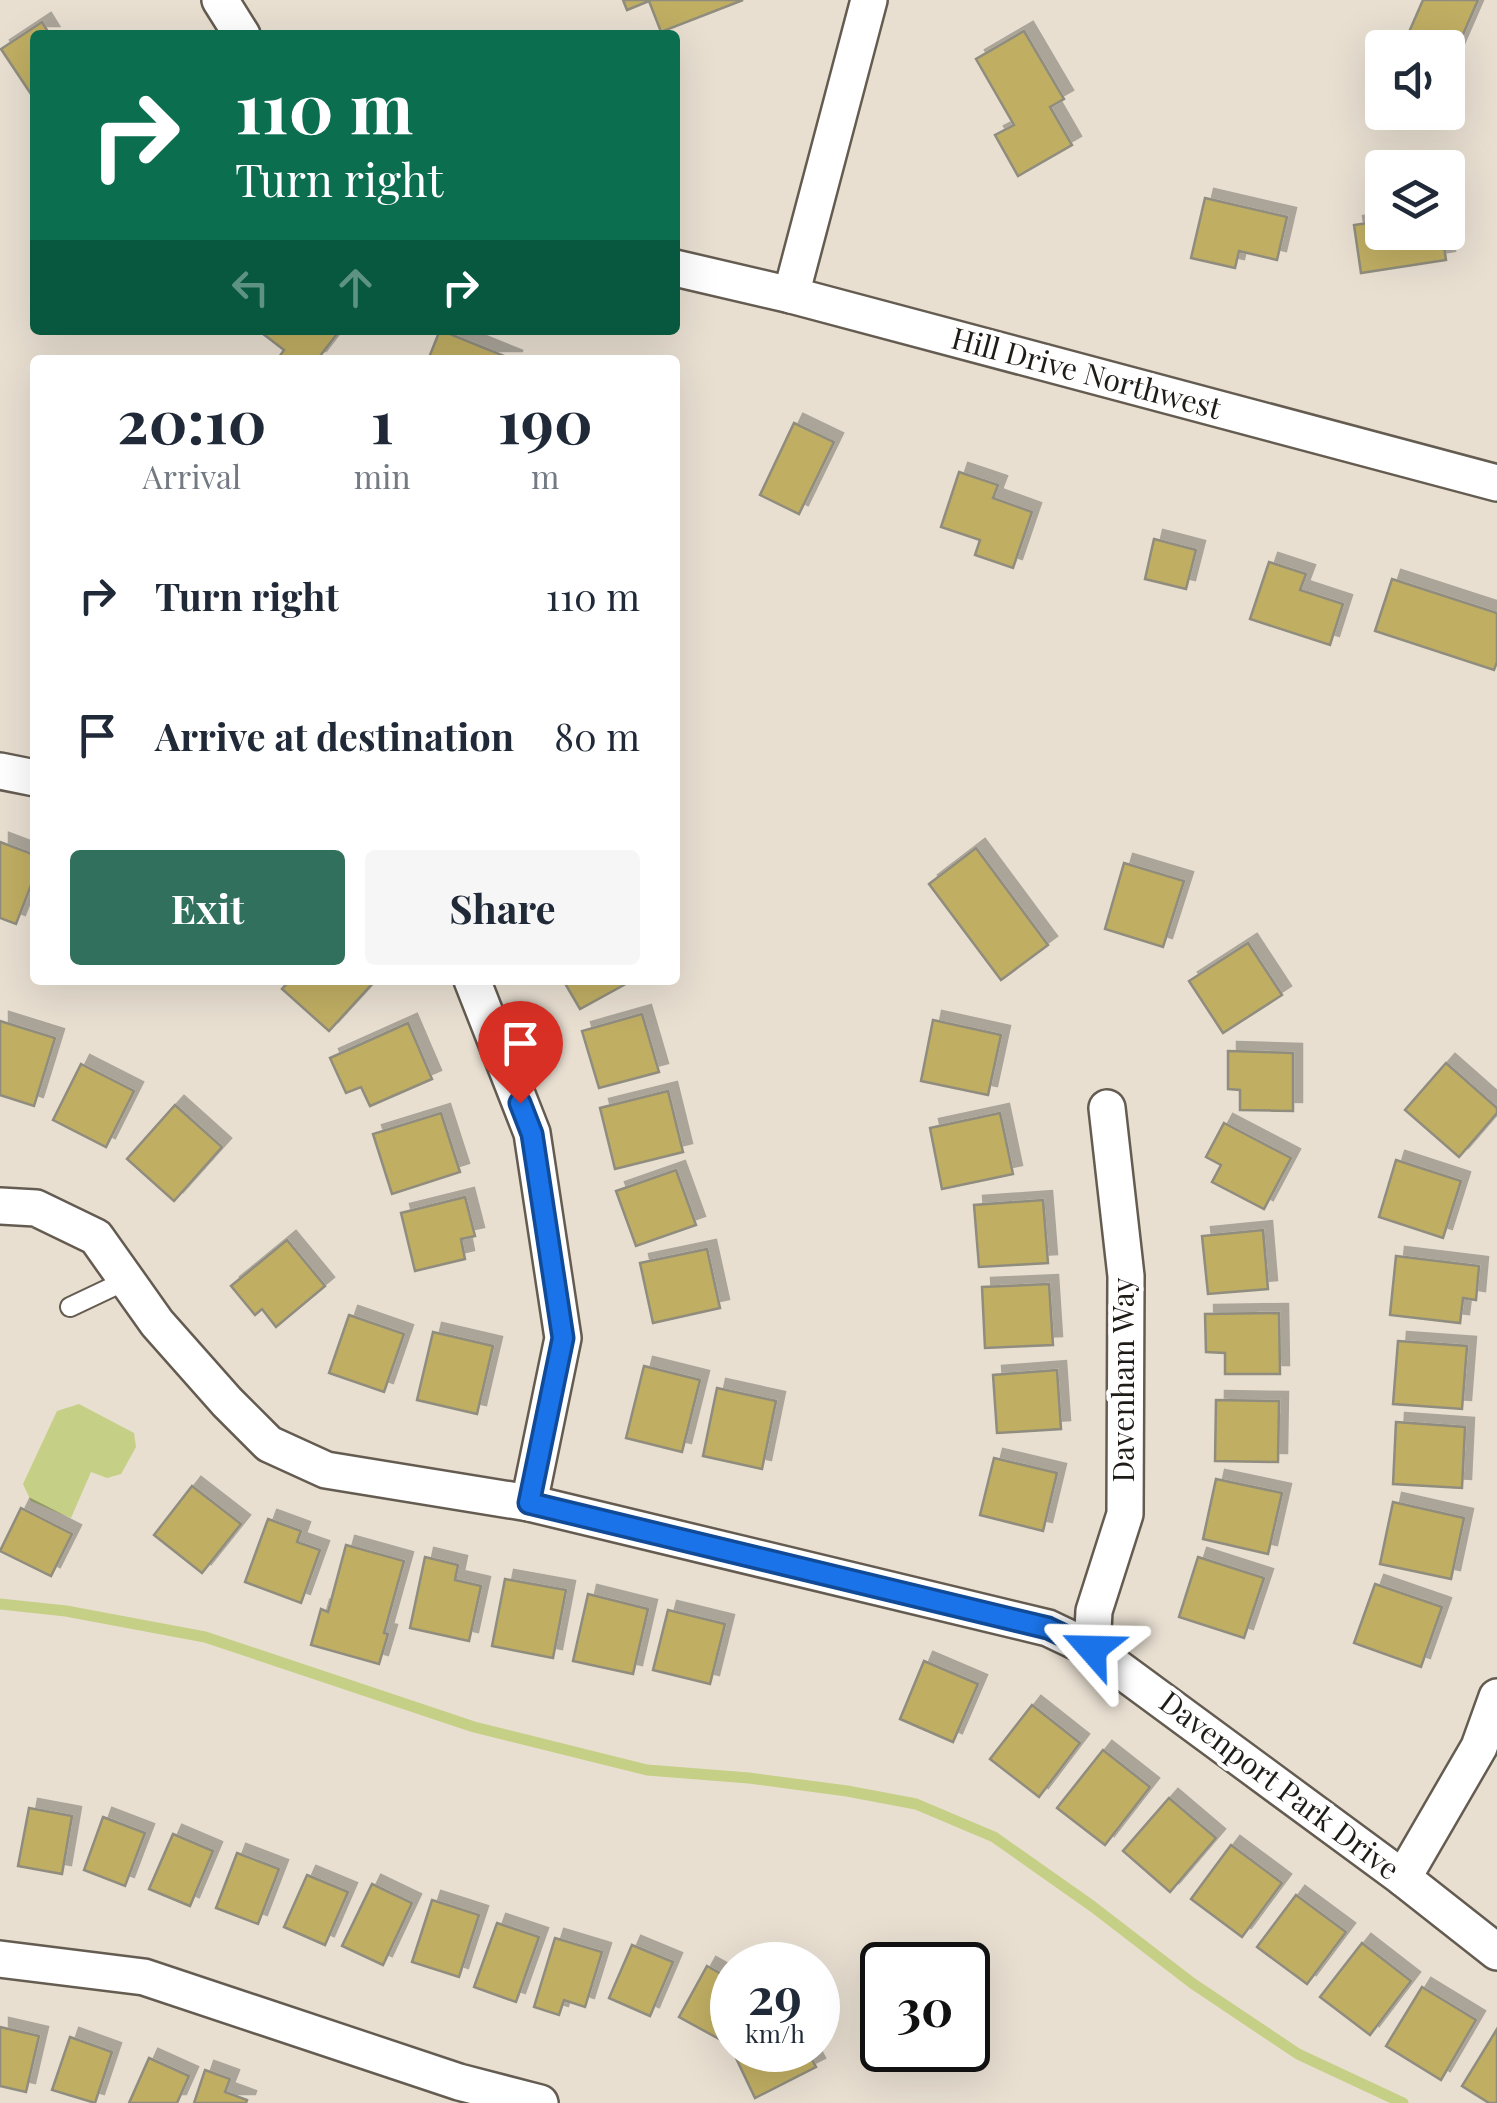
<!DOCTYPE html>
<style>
:root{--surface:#fff;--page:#f6f6f7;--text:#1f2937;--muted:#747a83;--accent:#31705d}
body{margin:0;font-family:"Playfair Display",serif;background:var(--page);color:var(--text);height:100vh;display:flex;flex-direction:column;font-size:38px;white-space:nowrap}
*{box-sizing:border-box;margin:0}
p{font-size:32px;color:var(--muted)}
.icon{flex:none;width:55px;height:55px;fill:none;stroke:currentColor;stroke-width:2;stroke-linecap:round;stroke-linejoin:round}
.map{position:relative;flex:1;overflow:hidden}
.sheet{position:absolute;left:30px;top:355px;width:650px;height:630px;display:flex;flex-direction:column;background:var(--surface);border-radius:10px;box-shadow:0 10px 40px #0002}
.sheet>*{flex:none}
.top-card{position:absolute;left:30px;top:30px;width:650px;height:305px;border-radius:10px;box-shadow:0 10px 40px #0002;background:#0b6e4f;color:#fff;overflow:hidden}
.buttons{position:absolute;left:1365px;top:30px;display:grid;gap:20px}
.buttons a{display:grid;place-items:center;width:100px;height:100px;border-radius:10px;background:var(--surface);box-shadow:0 10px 40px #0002;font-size:50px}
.speed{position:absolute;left:710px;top:1942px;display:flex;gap:20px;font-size:50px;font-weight:700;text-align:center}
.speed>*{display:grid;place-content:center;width:130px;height:130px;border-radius:50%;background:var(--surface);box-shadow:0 10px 40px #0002;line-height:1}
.speed small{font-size:25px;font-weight:400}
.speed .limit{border:5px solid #111;border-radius:15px;background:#fff;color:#111}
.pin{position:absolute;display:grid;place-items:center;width:85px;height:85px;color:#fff;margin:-102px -42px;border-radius:50% 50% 50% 0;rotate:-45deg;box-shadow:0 0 10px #0007}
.pin .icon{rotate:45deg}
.me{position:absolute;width:110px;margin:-55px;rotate:295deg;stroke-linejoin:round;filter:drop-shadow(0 0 8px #0008)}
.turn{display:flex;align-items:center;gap:35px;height:210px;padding:0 40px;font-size:45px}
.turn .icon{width:130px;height:130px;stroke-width:2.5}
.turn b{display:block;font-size:70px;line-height:85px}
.lanes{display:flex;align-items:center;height:95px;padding:0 40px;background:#0003;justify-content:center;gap:50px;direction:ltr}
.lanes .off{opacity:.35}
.eta{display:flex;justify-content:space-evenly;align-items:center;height:170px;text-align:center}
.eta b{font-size:60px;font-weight:700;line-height:70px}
.button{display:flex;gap:20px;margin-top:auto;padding:20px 40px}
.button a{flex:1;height:115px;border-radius:10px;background:var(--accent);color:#fff;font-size:40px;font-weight:700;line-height:115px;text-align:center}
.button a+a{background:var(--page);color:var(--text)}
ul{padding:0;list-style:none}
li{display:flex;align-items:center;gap:30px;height:140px;padding:0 40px}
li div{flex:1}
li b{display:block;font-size:38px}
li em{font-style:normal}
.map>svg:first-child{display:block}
.water{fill:#c5cf85}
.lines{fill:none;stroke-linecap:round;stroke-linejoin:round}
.stream{stroke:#c5cf85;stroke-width:11}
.building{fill:#c0ae64;stroke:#908d7e;stroke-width:2.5;filter:url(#shadow)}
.service-casing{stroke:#655c51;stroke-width:22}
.minor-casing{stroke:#655c51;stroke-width:40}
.service{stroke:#fff;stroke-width:18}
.minor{stroke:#fff;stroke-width:35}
.route-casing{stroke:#114b97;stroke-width:25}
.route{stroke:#1a73e8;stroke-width:18}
.labels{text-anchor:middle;stroke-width:9;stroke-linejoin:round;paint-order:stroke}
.street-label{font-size:30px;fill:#1f1b17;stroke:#fff}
</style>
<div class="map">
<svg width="1497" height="2103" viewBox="0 0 1497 2103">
<defs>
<filter id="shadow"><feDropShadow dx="9" dy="-9" stdDeviation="0" flood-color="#0004"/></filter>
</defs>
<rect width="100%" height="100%" fill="#e8dfd1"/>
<polygon class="water" points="79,1404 134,1433 136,1447 121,1474 107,1478 91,1472 71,1518 31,1501 23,1484 57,1411"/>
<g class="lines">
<polyline class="stream" points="0,1604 66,1611 205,1637 474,1727 647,1770 749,1778 847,1791 916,1804 994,1837 1092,1906 1192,1983 1298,2054 1403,2103"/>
</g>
<g class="building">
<polygon points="623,0 743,0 661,32 649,1 627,10"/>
<polygon points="1423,0 1478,0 1448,69 1448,48 1402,48"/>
<polygon points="42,22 50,35 35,35 35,100 1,49"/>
<polygon points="1024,31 1064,99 1050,107 1072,145 1018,176 995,135 1014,125 976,59"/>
<polygon points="1205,198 1287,217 1277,260 1239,251 1235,268 1191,258"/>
<polygon points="1382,221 1382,232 1442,232 1446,260 1361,273 1354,225"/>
<polygon points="258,330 340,330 317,360 277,360 284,350"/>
<polygon points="440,330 514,360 428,360"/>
<polygon points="794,423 834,442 799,514 760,495"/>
<polygon points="959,472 998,485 993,498 1032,512 1013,568 975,555 980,540 941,527"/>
<polygon points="1154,539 1196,550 1186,589 1145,579"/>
<polygon points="1269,562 1306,574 1300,590 1343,604 1330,645 1250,619"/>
<polygon points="1392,579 1497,613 1497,662 1494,670 1375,631"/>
<polygon points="0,842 35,855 35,875 16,924 0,918"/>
<polygon points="976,848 1048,945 1001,980 929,884"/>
<polygon points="1124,863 1184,881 1163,947 1105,929"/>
<polygon points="1248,943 1282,995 1223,1033 1189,981"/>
<polygon points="290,980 368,980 372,984 329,1031 282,989"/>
<polygon points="563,980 633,980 580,1009"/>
<polygon points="642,1014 659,1072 599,1088 582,1031"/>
<polygon points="933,1020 1001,1035 988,1095 921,1081"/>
<polygon points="0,1021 55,1038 34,1106 0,1095"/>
<polygon points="408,1023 432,1079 370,1106 361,1087 346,1093 330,1058"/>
<polygon points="1228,1051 1293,1053 1293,1111 1240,1110 1240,1090 1228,1089"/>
<polygon points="1446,1063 1497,1108 1497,1113 1459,1157 1405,1110"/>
<polygon points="81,1064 134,1091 106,1147 53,1120"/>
<polygon points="668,1091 683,1152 615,1169 600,1108"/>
<polygon points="175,1105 222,1147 174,1201 127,1159"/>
<polygon points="441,1113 460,1172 392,1194 373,1134"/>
<polygon points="1000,1113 1013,1174 942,1189 930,1128"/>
<polygon points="1224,1123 1291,1158 1264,1209 1212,1182 1221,1165 1206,1157"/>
<polygon points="1396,1160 1461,1181 1443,1238 1379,1217"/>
<polygon points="676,1170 696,1225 636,1246 616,1191"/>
<polygon points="465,1197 475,1236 461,1239 465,1259 415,1271 401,1213"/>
<polygon points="1043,1200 1048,1263 979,1267 974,1205"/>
<polygon points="1263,1230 1268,1289 1208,1294 1202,1236"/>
<polygon points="287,1240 325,1286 276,1327 262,1309 255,1315 231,1286"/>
<polygon points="707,1249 720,1308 653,1323 640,1263"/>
<polygon points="1396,1256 1479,1266 1476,1300 1463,1298 1460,1323 1390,1315"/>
<polygon points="1049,1284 1053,1345 985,1348 982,1287"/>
<polygon points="1279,1313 1280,1374 1225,1374 1225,1353 1206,1352 1205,1314"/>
<polygon points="349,1315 404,1334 384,1392 329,1373"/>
<polygon points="433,1332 493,1346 477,1414 417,1400"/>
<polygon points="1398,1341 1467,1346 1462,1409 1393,1404"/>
<polygon points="644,1366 700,1380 682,1452 626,1438"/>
<polygon points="1057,1370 1061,1429 997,1433 993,1375"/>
<polygon points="717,1388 776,1401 762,1469 703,1456"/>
<polygon points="1216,1400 1279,1401 1278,1462 1215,1461"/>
<polygon points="1396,1422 1465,1427 1462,1488 1393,1484"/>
<polygon points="994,1458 1057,1473 1043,1531 980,1515"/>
<polygon points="1216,1479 1282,1493 1268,1554 1203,1539"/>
<polygon points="192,1486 241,1524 202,1573 154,1535"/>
<polygon points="1393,1502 1464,1518 1451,1579 1380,1564"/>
<polygon points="21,1508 72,1534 51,1576 0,1551"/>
<polygon points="268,1519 301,1531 297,1542 320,1550 301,1603 245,1582"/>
<polygon points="346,1545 404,1561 384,1633 388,1634 379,1664 311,1645 321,1609 328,1612"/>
<polygon points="425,1557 458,1565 455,1580 481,1586 469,1641 410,1628"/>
<polygon points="1198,1557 1264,1578 1244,1638 1179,1617"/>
<polygon points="505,1579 566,1590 553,1658 492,1646"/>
<polygon points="1375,1584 1442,1607 1421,1667 1354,1643"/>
<polygon points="588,1594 648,1609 633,1674 573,1661"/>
<polygon points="668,1610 725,1624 710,1684 653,1670"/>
<polygon points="924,1661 978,1684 953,1742 900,1719"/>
<polygon points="1032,1705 1080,1743 1039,1797 990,1759"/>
<polygon points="1103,1750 1150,1787 1105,1845 1057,1808"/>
<polygon points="1169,1798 1216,1838 1170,1892 1123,1851"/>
<polygon points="29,1808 72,1816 62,1874 18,1866"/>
<polygon points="103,1817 145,1833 125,1886 84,1870"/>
<polygon points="173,1834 213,1851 190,1906 149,1889"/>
<polygon points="1231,1845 1282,1883 1242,1937 1191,1899"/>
<polygon points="237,1853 279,1869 258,1924 216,1908"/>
<polygon points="307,1875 348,1892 325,1945 284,1927"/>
<polygon points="372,1884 412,1903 383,1965 342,1946"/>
<polygon points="1296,1895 1346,1932 1307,1984 1257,1947"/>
<polygon points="432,1900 479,1915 459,1977 412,1962"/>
<polygon points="497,1923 539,1937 516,2002 474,1987"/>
<polygon points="555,1938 602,1952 585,2007 564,2000 559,2015 534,2007"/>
<polygon points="1362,1943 1411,1981 1370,2035 1320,1997"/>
<polygon points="632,1945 673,1962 650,2016 609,1998"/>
<polygon points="707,1966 732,1980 732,2018 721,2040 679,2017"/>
<polygon points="1422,1987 1476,2020 1441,2080 1386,2046"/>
<polygon points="0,2027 39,2036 26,2092 0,2086"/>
<polygon points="1497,2029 1497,2103 1489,2103 1462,2086"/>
<polygon points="70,2037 112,2052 95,2103 52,2090"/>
<polygon points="753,2050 807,2050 816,2067 755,2098 736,2058"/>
<polygon points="149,2058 189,2076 177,2103 129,2103"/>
<polygon points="205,2070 230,2079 225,2092 247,2100 246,2103 194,2103"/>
</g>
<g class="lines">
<g class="service-casing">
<polyline id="service" points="70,1307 127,1280"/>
</g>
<g class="minor-casing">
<g id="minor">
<polyline points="220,0 242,35"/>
<polyline points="675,268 791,295 1497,483"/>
<polyline points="791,295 869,0"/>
<polyline points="0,771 35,778"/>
<polyline points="472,980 532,1133 563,1338 529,1503"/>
<polyline points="0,1206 36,1208 96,1237 157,1323 227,1402 269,1444 326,1470 529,1503 1048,1628 1092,1649 1403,1878 1497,1952"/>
<polyline points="1092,1649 1094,1611 1125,1514 1126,1276 1107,1108"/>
<polyline points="1403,1878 1479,1747 1497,1697"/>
<polyline points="0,1959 144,1977 459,2082 540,2103"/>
</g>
</g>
<use href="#service" class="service"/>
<use href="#minor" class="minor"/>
</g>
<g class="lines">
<g class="route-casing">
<polyline id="route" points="520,1103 532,1134 563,1338 529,1503 1048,1628 1092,1649"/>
</g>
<use href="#route" class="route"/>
</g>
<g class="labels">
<g class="street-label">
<text transform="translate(1086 374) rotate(15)" y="10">Hill Drive Northwest</text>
<text transform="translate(1124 1380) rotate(-90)" y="10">Davenham Way</text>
<text transform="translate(1279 1786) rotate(37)" y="10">Davenport Park Drive</text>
</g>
</g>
</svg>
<div class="buttons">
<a><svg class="icon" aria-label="sound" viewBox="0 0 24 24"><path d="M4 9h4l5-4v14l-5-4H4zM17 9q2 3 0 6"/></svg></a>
<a><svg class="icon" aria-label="layers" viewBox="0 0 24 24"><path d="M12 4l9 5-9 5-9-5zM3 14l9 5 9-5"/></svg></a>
</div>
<div class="speed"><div>29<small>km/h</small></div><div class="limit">30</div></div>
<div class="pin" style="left:520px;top:1103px;background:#d93025"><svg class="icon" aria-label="arrive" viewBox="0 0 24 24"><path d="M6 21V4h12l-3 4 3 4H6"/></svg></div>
<svg class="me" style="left:1092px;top:1649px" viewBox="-20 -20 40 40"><path d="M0-17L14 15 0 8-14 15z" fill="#1a73e8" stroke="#fff" stroke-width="4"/></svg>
<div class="top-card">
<div class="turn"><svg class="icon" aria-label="right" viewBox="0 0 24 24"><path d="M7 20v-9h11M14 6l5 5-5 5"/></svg><div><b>110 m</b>Turn right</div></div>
<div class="lanes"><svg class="icon off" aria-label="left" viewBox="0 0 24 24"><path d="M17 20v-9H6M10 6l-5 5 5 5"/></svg><svg class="icon off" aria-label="ahead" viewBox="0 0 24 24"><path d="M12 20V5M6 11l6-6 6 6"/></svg><svg class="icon" aria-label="right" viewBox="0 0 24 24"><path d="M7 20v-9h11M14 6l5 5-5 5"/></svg></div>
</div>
<section class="sheet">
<div class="eta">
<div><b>20:10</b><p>Arrival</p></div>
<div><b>1</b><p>min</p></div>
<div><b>190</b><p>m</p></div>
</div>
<ul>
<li><svg class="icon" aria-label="right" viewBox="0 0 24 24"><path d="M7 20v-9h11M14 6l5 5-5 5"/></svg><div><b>Turn right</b></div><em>110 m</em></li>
<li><svg class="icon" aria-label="arrive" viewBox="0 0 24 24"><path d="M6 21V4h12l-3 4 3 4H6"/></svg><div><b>Arrive at destination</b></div><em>80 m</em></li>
</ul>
<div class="button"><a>Exit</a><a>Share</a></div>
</section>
</div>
